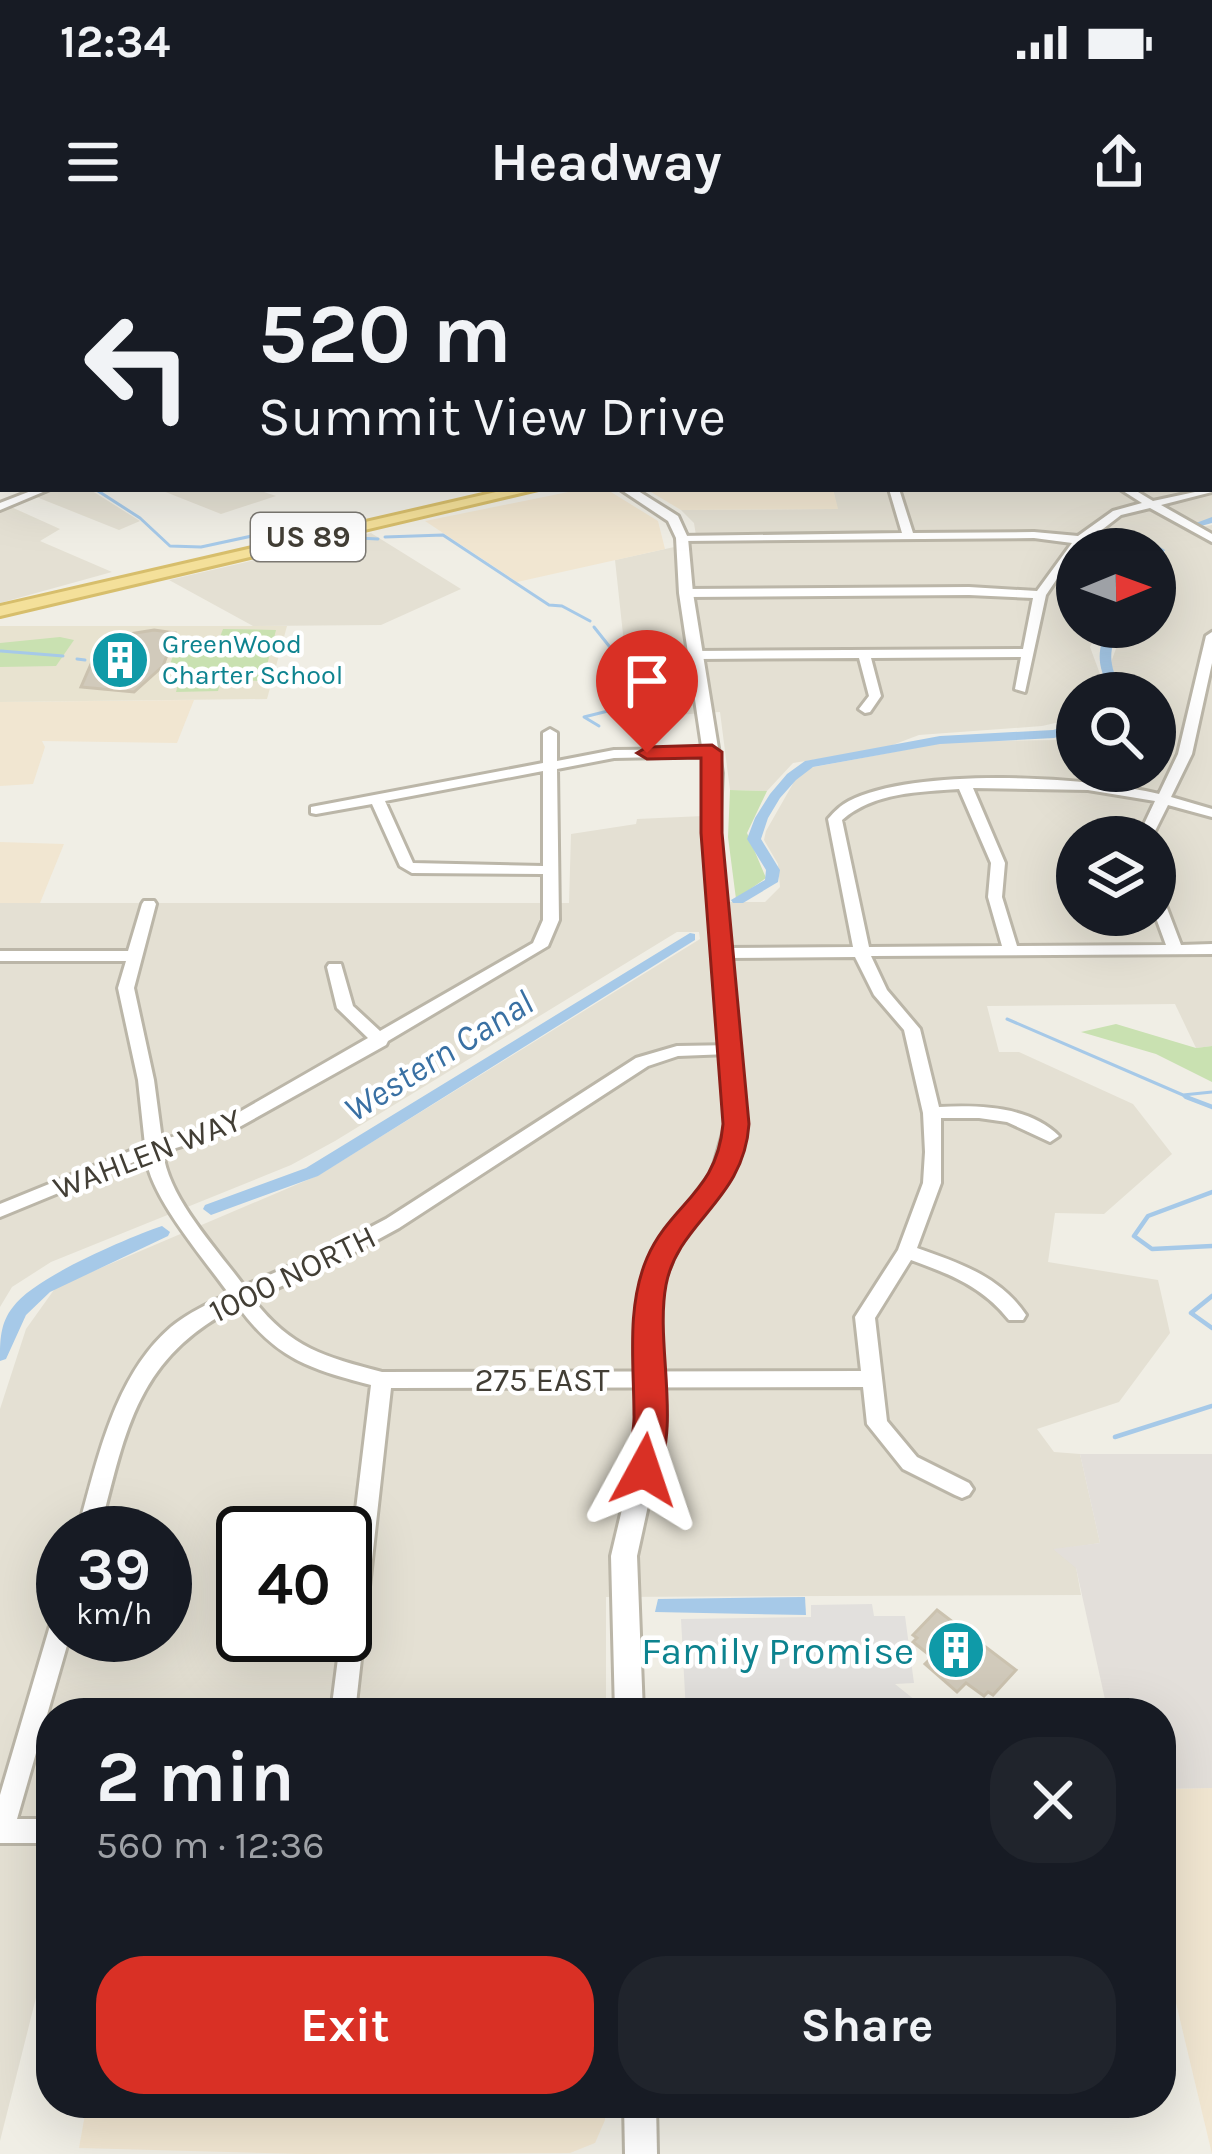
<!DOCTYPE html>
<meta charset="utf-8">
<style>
:root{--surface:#171b24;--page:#20242c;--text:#f1f3f6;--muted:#9ea1a6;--accent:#d93025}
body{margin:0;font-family:Karla,sans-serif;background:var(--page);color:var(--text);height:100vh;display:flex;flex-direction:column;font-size:45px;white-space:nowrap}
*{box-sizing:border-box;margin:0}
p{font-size:39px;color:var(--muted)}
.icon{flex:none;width:66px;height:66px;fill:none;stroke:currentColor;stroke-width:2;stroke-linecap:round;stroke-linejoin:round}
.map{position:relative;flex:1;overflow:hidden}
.details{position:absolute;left:36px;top:1458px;width:1140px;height:420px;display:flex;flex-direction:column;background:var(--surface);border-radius:48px;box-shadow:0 12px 48px #0002}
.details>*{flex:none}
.guide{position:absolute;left:0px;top:0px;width:1212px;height:252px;box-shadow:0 12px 48px #0002;background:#171b24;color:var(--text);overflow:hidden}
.needle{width:78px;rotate:89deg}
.controls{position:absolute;left:1056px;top:288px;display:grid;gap:24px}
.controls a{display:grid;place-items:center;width:120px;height:120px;border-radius:50%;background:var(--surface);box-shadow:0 12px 48px #0002;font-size:60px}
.speed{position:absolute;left:36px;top:1266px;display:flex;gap:24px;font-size:60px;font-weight:700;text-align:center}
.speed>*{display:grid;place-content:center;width:156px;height:156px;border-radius:50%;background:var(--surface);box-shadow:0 12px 48px #0002;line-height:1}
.speed small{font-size:30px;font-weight:400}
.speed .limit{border:6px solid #111;border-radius:18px;background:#fff;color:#111}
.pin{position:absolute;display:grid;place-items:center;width:102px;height:102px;color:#fff;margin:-123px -51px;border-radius:50% 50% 50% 0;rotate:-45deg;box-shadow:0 0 12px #0007}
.pin .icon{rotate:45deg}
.me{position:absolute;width:132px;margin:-66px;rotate:5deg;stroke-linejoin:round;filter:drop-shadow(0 0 9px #0008)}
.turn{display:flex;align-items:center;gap:42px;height:252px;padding:0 60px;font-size:54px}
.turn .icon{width:156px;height:156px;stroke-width:2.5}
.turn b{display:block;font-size:84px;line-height:102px}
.round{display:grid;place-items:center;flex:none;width:126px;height:126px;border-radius:48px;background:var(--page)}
.summary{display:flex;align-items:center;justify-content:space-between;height:204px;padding:0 60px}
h1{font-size:72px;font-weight:700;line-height:90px}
.cta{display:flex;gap:24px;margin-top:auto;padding:24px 60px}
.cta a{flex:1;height:138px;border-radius:48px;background:var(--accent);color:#fff;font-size:48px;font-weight:700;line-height:138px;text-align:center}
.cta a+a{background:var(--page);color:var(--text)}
.status{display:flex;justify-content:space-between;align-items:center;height:84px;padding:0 60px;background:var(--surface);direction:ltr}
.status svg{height:33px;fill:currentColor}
header{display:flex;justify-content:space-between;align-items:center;height:156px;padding:0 60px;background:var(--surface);font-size:54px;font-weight:700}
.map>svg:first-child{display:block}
.residential{fill:#e4e0d3;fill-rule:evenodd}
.commercial{fill:#f1e6d1}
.industrial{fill:#e3dfda}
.education{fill:#e8e3d0}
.green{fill:#c9e1b1}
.parking{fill:#e2e0dd}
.water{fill:#a6c9e8}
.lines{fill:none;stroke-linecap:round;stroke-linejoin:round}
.stream-far1{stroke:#a6c9e8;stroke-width:3}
.stream{stroke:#a6c9e8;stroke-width:4.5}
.canal{fill:#a6c9e8;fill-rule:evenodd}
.building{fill:#d1cabb;stroke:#cbc2af;stroke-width:3}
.minor-casing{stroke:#bbb6a8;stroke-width:6}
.tertiary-casing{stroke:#bbb6a8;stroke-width:6}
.secondary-casing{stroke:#ccc298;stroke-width:30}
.primary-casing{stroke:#d7be6c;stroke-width:6}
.minor{fill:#fff;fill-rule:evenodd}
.tertiary{fill:#fff;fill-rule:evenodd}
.secondary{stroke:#f9f0c7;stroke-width:24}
.primary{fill:#f4e09a;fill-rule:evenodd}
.route{fill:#d93025;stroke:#8d1f18;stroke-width:3}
.labels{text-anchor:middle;stroke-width:9;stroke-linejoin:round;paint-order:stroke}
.far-culture-label{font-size:27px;fill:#0d838f;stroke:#fff;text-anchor:start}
.shield{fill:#fff;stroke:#7b7872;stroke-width:3}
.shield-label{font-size:30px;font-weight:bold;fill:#423e35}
.street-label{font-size:33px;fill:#423e35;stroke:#fff}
.water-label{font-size:36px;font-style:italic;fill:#3970a3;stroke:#fff}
.near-culture-label{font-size:39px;fill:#0d838f;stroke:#fff;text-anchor:end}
</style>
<div class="status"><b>12:34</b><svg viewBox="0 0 49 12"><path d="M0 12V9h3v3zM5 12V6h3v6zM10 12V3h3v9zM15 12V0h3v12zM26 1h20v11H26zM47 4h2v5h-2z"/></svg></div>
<header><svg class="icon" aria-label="menu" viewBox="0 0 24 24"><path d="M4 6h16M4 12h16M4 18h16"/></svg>Headway<svg class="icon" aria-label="share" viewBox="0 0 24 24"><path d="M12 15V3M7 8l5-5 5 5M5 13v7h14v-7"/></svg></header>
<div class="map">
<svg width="1212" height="1914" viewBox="0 0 1212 1914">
<rect width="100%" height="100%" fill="#f0eee5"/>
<g class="residential">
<path d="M 1212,159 L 1212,278 L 1194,288 L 1212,285 L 1212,806 L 1196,808 L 1175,764 L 987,766 L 999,812 L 1019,812 L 1133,864 L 1172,914 L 1104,974 L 1055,973 L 1048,1022 L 1158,1040 L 1170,1093 L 1119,1162 L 1037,1189 L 1054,1212 L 1080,1214 L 1100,1303 L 1055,1310 L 1076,1327 L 1081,1355 L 606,1357 L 606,1473 L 51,1473 L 51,1698 L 0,1901 L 0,1169 L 26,1089 L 56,1047 L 319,935 L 700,699 L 699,692 L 677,692 L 335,901 L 291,925 L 51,1022 L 12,1047 L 0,1067 L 0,663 L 569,663 L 571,594 L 636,584 L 637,579 L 703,576 L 715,662 L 765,662 L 780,647 L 778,624 L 764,600 L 766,591 L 799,533 L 809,528 L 952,501 L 1059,500 L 1077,492 L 1077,531 L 1155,531 L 1155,453 L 1123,453 L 1110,425 L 1124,387 L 1155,387 L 1155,331 L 1165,311 L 1077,309 L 1077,387 L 1101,387 L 1090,407 L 1100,434 L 1100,453 L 1077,453 L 1077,478 L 1042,486 L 919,495 L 882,509 L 793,523 L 767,551 L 730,550 L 720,472 L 632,478 L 615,320 L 697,302 L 694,283 L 681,270 L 837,269 L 833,249 L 1209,249 ZM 1077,597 L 1155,597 L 1155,675 L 1077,675 ZM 63,1293 L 165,1293 L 165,1395 L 63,1395 ZM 243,1293 L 345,1293 L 345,1395 L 243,1395 Z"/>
<polygon points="50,249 89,249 140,281 119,290 34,256"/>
<polygon points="158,249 255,249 276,256 221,274"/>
<polygon points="9,266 60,289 40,301 112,332 0,363 0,270"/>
<polygon points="371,293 461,349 381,385 253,386 169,340"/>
</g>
<g class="commercial">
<polygon points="583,249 606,249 658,281 665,309 517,342 425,281"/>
<polygon points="646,249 833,249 838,269 681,270"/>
<polygon points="194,460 177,503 42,501 45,507 33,544 0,546 0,462"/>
<polygon points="0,602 64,604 40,663 0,663"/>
<polygon points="1212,1548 1212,1914 1161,1700 1161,1549"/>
<polygon points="87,1863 605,1863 605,1880 595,1903 570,1913 306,1914 79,1908"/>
</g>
<polygon class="industrial" points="1080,1214 1212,1214 1212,1548 1161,1549 1161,1473 1108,1473 1076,1328 1053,1309 1100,1303"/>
<polygon class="education" points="0,386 287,386 267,459 0,462"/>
<g class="green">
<polygon points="223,389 276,390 263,441 221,440 218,451 176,452 180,436 167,432 178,403 207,398 198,410 215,410"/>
<polygon points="60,397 74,400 56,426 0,427 0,403"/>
<polygon points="730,550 767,551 747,593 766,638 736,659 728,597"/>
<polygon points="1116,784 1196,808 1212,806 1212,842 1156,814 1081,792"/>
</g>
<polygon class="parking" points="872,1364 874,1376 905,1376 914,1443 895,1444 931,1473 686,1473 681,1379 811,1377 811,1365"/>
<polygon class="water" points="805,1357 806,1375 655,1372 658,1359"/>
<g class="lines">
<g class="stream-far1">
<polyline points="926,0 931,3"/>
<polyline points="95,249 140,278 170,306 201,307 326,280"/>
<polyline points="385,297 443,295 549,365 562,366 590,381"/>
<polyline points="358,298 378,299"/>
<polyline points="594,387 613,411 620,468 584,477 599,486"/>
<polyline points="1,411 63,416"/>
<polyline points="77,419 85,420"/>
<polyline points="1007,779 1183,855 1212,852"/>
<polyline points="1184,856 1194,860"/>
</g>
<g class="stream">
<polyline points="1186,857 1212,867"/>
<polyline points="1212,952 1148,976 1134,996 1152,1009 1212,1006"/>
<polyline points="1212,1056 1191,1073 1212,1088"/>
<polyline points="1115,1197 1212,1166"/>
</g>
<g class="canal">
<polygon points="1212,277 1212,283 1201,286 1196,283"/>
<polygon points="1160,307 1165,310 1159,320 1155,321 1155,310"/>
<path d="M 1108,387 L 1120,387 C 1106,413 1110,429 1124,453 L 1112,453 C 1098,429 1095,412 1108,387 Z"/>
<polygon points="1077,483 1077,491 1054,498 940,504 813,527 796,540 780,558 768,578 761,599 780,630 778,642 743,663 733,663 731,660 765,640 766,630 747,599 755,578 770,554 787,534 805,521 940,496 1053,490"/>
<polygon points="690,693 695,694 695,700 318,936 211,975 203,969 205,965 306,928"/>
<path d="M 162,986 L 170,992 L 168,996 L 50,1052 L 26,1075 L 6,1119 L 0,1121 C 0,1101 0,1083 13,1067 C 33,1038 127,998 162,986 Z"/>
</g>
</g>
<g class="building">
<polygon points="154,390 175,393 163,426 134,452 81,447 95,415 117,396"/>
<polygon points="937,1370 1016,1430 993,1455 988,1452 984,1456 966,1443 957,1452 925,1424 932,1417 913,1402 917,1398 913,1395"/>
</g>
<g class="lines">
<g class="minor-casing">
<g id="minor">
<polygon points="1209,144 1212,145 1212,151 1209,150"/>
<polygon points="1212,246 1212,252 1161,265 1212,294 1212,302 1150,268 1121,275 1077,309 1046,355 1025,452 1015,449 1021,417 871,418 881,456 870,472 865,473 859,469 869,456 859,418 697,419 691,415 697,411 1023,409 1033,358 969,355 686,357 680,353 686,349 969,347 1037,351 1072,303 1034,298 682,301 676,298 678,296 902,293 889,249 899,249 913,293 1034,292 1078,296 1113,271 1142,263 1120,249 1133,249 1153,261 1209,249"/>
<polygon points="36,249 50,249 0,270 0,263"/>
<path d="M 1212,392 L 1212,423 L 1192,514 L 1171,557 L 1212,569 L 1212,577 L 1168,565 L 1152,597 L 1138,597 L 1155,561 L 1088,550 L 973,548 L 1005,623 L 1002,657 L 1017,706 L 1166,705 L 1155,675 L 1155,651 L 1162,655 L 1181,705 L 1212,704 L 1212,714 L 871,716 L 887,750 L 920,789 L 939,867 C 979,865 1029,866 1059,896 L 1050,902 L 1007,882 L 979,878 L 941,878 L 941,943 L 917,1008 C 959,1023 1000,1036 1026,1075 L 1023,1080 L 1009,1080 C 983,1047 950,1034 911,1020 L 875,1078 L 887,1181 L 917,1217 L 969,1243 L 973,1249 L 969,1255 L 962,1258 L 955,1255 L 903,1229 L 867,1184 L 863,1147 L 391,1148 L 355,1473 L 331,1473 L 341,1395 L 345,1395 L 345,1361 L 371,1145 C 310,1129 276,1119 238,1066 C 135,1118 126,1191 99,1293 L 77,1293 C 97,1223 113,1137 171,1087 C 188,1073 209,1063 229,1054 C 205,1020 150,957 146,917 L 0,977 L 0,964 L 145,905 L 138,840 L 118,748 L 126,721 L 0,721 L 0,711 L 128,711 L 142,664 L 144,661 L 154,661 L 156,664 L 134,748 L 154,840 L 162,900 L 222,882 L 368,798 L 337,768 L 327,727 L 329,724 L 341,724 L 353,766 L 380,791 L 533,703 L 543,680 L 543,634 L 412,633 L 400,626 L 372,564 L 316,574 L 311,573 L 311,567 L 543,523 L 543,493 L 550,489 L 557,493 L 557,521 L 614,510 L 716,509 L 716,515 L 711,516 L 614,518 L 557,529 L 559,680 L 548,706 L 388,801 L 386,805 L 234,890 L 163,912 C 168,958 217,1009 244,1046 L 329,1009 L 386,979 L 636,818 L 677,806 L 735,805 L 737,809 L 729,814 L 678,816 L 648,826 L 399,988 L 342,1019 L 253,1059 C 290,1108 325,1117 382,1132 L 861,1131 L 855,1077 L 898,1010 L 923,943 L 925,912 L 923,873 L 904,790 L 874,755 L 855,717 L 723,718 L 715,713 L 723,708 L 853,707 L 828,579 C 834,572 841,565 849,561 C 915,527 1087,536 1159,554 L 1178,514 L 1206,396 ZM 543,531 L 543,626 L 413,623 L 385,561 ZM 959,549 L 991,623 L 988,657 L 1002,706 L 869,707 L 842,580 C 874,552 919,552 959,549 Z"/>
<polygon points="63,1369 63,1395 70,1395 17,1579 51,1579 51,1603 0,1603 0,1555 52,1379 55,1372"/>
</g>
</g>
<g class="tertiary-casing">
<g id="tertiary">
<polygon points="620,249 635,249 678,276 688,298 693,353 722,533 719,593 746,883 733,932 678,1007 663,1043 658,1098 661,1206 637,1316 643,1473 615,1473 611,1316 637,1206 635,1098 641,1043 663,996 712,932 726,883 703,593 706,533 679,353 676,298 668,281"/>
<polygon points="624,1863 656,1863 657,1914 625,1914"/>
</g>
</g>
<g class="secondary-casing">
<polyline id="secondary" points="1115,3 1117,0"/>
</g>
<g class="primary-casing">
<g id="primary">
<rect x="1209" y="98" width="3" height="8"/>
<polygon points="509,249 538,249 0,376 0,366"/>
</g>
</g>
<use href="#minor" class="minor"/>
<use href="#tertiary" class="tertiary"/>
<use href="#secondary" class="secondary"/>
<use href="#primary" class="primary"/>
</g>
<path class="route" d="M 712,505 L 722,512 L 722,593 L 749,884 C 744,961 678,981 666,1045 C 655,1104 682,1186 655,1239 L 644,1243 L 633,1239 C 624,1222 635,1195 634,1175 C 634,1124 626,1067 647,1018 C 671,963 717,953 723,884 L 701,593 L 701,518 L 647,519 L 637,513 L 647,507 Z"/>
<defs>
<g id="building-disc" transform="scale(3)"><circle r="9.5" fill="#0f9aa8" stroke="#fff"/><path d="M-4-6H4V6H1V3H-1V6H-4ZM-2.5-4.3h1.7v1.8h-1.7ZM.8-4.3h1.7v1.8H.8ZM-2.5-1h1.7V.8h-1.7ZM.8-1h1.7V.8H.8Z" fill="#fff"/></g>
</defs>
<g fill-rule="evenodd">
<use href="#building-disc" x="120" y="420"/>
<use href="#building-disc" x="956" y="1410"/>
</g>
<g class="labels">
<g class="far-culture-label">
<text x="162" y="413">GreenWood<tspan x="162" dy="31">Charter School</tspan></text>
</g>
<rect class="shield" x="251" y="273" width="114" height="48" rx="9"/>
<g class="shield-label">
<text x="308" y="307">US 89</text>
</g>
<g class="street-label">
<text transform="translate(147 913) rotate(-21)" y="12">WAHLEN WAY</text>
<text transform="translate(292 1033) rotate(-26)" y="12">1000 NORTH</text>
<text x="542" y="1151">275 EAST</text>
</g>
<g class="water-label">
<text transform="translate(438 815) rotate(-32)" y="13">Western Canal</text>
</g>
<g class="near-culture-label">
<text x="914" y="1424">Family Promise</text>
</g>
</g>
</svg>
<div class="controls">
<a><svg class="needle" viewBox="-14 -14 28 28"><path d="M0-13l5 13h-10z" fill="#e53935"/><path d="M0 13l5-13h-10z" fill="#9ea1a6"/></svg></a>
<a><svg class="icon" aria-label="search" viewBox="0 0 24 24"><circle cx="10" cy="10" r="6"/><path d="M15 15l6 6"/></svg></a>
<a><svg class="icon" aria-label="layers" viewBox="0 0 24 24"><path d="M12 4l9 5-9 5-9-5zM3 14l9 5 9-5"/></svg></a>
</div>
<div class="speed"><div>39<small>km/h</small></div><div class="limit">40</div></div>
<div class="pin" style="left:647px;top:513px;background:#d93025"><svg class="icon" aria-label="arrive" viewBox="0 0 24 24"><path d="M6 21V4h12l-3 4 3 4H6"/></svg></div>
<svg class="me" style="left:644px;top:1230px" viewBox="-20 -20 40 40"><path d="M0-17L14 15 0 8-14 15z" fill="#d93025" stroke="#fff" stroke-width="4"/></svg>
<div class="guide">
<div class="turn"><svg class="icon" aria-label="left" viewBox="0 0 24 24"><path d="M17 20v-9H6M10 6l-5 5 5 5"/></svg><div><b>520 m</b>Summit View Drive</div></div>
</div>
<section class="details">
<div class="summary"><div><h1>2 min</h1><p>560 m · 12:36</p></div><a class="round"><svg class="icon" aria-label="close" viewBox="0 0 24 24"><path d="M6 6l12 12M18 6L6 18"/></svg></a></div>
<div class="cta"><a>Exit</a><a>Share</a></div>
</section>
</div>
